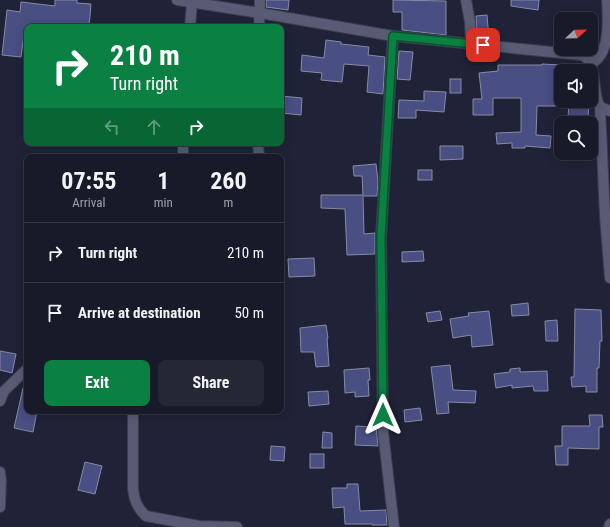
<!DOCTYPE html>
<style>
:root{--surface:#181a29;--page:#252735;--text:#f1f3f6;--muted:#9fa1a8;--line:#363846;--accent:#0b8043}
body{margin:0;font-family:"Roboto Condensed",sans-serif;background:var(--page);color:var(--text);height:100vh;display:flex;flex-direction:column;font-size:15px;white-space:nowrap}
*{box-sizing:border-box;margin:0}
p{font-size:13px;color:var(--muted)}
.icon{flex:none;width:22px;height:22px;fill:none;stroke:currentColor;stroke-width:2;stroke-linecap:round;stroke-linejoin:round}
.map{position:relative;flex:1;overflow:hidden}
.drawer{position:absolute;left:24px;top:154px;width:260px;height:260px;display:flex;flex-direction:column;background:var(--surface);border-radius:8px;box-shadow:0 2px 10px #0003,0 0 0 1px var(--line)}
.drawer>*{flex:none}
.banner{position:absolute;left:24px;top:24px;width:260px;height:122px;border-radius:8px;box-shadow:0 2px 10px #0003,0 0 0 1px var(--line);background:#0b8043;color:#fff;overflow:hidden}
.needle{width:26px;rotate:68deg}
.controls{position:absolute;left:554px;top:12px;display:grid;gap:8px}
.controls a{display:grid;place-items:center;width:44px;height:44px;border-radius:8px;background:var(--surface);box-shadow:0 2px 10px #0003,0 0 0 1px var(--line);font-size:20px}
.pin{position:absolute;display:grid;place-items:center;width:34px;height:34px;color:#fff;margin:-17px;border-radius:8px;box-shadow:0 2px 6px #0006}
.me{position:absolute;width:44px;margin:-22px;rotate:0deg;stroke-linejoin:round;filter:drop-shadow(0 0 3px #0008)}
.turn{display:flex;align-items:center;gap:14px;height:84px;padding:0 20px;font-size:18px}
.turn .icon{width:52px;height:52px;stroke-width:2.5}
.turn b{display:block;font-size:28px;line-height:34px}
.lanes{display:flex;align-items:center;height:38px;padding:0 20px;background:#0003;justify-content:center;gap:20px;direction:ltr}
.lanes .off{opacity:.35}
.eta{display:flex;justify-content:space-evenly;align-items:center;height:68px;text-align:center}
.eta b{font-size:24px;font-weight:700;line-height:28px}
.primary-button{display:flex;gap:8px;margin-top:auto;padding:8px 20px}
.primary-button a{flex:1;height:46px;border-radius:8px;background:var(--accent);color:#fff;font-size:16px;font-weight:700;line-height:46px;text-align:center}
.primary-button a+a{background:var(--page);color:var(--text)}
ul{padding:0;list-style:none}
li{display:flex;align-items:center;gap:12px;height:60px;padding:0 20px;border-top:1px solid var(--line)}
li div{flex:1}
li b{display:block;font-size:15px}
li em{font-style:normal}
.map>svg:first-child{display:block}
.building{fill:#494e83;stroke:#878ba5}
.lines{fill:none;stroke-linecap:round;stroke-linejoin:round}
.minor-casing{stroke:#3a3c50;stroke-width:12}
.minor{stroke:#585b73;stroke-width:10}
.route-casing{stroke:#07532c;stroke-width:10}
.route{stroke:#0b8043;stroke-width:7}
</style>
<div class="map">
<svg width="610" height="527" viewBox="0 0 610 527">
<rect width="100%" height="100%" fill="#202237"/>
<g class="building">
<polygon points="55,0 77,0 77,3 91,4 89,27 25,27 21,57 2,55 7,10 20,12 21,2 55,6"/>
<polygon points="266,0 289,0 288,10 266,7"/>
<polygon points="393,0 446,1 446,35 402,30 402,12 393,12"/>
<polygon points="511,0 539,0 538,10 511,6"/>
<polygon points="487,15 489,39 477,38 476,16"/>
<polygon points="326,40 341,42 341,44 369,47 368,55 385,57 383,94 367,92 369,66 344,64 342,82 321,80 322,73 301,71 302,55 324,58"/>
<polygon points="399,51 413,52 410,80 397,79"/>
<polygon points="542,64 561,65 561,106 537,106 536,135 551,136 550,148 525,146 525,148 512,148 512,143 497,144 496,133 521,132 521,98 493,98 493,115 473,115 473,99 482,99 479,73 498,71 498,65 542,65"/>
<rect x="450" y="79" width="11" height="14"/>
<polygon points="424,91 446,92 444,112 416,110 416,118 398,118 399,100 424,101"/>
<polygon points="281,96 302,98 301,115 281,113"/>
<polygon points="569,101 589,101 588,120 568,119"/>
<polygon points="440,146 463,146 463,159 440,160"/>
<polygon points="376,164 378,181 377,196 363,196 364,234 375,233 375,254 347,255 345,209 321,208 321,195 363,195 362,176 354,176 353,166"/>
<rect x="418" y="170" width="14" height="10"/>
<polygon points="423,251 424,261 402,262 402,252"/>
<polygon points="314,258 315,276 289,277 288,259"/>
<polygon points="528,303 529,315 512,316 511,305"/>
<polygon points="575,309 601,310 602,341 600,341 599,368 597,368 597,392 586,392 586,386 572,387 571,377 574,377"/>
<polygon points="440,311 442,320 428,322 426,313"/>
<polygon points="489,311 493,345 472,347 471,335 453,338 450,319 469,316 468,313"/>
<polygon points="557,320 558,341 546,341 545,321"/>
<polygon points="326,325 328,338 327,338 329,366 316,367 314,352 301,352 300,328"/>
<polygon points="0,351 16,354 12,373 0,370"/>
<polygon points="450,365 453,390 476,391 475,403 448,402 449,413 437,414 431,367"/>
<polygon points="369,368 370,380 368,380 369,396 355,397 355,392 345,393 344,370"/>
<polygon points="520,368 520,372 547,371 548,391 534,391 533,386 512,388 512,385 496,388 494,374 510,372 510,369"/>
<polygon points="23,388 27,389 27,411 37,411 33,432 14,428"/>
<polygon points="328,391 329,404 309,406 308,392"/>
<polygon points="420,408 422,420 405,422 404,410"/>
<polygon points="589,415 602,415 603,427 599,427 599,449 568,448 568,465 556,465 555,446 562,446 562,426 590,426"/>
<polygon points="356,426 376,427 378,446 355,445"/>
<polygon points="323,432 332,433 332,448 322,448"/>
<polygon points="271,446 285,447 284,461 270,460"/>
<rect x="310" y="454" width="14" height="14"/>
<polygon points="85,462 102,466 95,494 78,490"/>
<polygon points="347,484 358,484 360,511 386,510 387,525 372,525 372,524 345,524 344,507 333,508 332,488 347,488"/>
</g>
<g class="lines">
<g class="minor-casing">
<g id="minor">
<path d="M 177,0 L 260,13 L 393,36 L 581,55 C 599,61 591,91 600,107 L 610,111"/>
<polyline points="466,0 470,22 471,44"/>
<polyline points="190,27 192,2"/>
<polyline points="259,27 260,0"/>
<polyline points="393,36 381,237 383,431 394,527"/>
<path d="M 591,63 C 594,62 597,60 599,57 C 609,46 608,15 607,0"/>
<polyline points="600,107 605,216 610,278"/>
<polyline points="258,143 259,157"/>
<polyline points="183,157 183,143"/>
<polyline points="0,401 4,391 27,369"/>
<path d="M 133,411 L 133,489 C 134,500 137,508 146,516 L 199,526 L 237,527"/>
<polyline points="0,472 1,480 0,507"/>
<polyline points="609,527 610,524"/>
</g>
</g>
<use href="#minor" class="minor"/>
</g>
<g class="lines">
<g class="route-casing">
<polyline id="route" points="383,415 381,237 393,36 483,45"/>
</g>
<use href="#route" class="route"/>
</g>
</svg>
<div class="controls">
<a><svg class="needle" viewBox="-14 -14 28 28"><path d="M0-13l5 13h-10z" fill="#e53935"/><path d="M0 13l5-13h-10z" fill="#9fa1a8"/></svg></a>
<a><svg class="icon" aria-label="sound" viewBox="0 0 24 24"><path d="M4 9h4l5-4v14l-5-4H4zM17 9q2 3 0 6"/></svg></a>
<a><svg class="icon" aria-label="search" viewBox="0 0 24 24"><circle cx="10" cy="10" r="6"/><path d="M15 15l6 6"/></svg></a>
</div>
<div class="pin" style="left:483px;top:45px;background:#d93025"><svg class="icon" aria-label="arrive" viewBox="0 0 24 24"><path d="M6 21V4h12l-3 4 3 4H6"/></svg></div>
<svg class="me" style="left:383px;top:415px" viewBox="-20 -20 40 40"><path d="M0-17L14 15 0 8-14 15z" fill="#0b8043" stroke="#fff" stroke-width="4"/></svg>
<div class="banner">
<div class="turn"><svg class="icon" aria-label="right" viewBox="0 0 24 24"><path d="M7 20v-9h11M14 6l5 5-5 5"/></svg><div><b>210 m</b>Turn right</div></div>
<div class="lanes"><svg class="icon off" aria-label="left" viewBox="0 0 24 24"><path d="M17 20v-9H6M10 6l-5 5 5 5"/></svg><svg class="icon off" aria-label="ahead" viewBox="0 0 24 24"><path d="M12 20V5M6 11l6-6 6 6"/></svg><svg class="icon" aria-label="right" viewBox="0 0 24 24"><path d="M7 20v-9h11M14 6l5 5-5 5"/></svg></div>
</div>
<section class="drawer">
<div class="eta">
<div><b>07:55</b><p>Arrival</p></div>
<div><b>1</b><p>min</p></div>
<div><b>260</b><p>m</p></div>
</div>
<ul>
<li><svg class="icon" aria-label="right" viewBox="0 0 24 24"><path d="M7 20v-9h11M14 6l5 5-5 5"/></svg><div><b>Turn right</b></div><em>210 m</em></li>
<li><svg class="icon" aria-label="arrive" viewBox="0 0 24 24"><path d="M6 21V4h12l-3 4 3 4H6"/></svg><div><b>Arrive at destination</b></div><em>50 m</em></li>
</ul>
<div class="primary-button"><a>Exit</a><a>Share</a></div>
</section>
</div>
